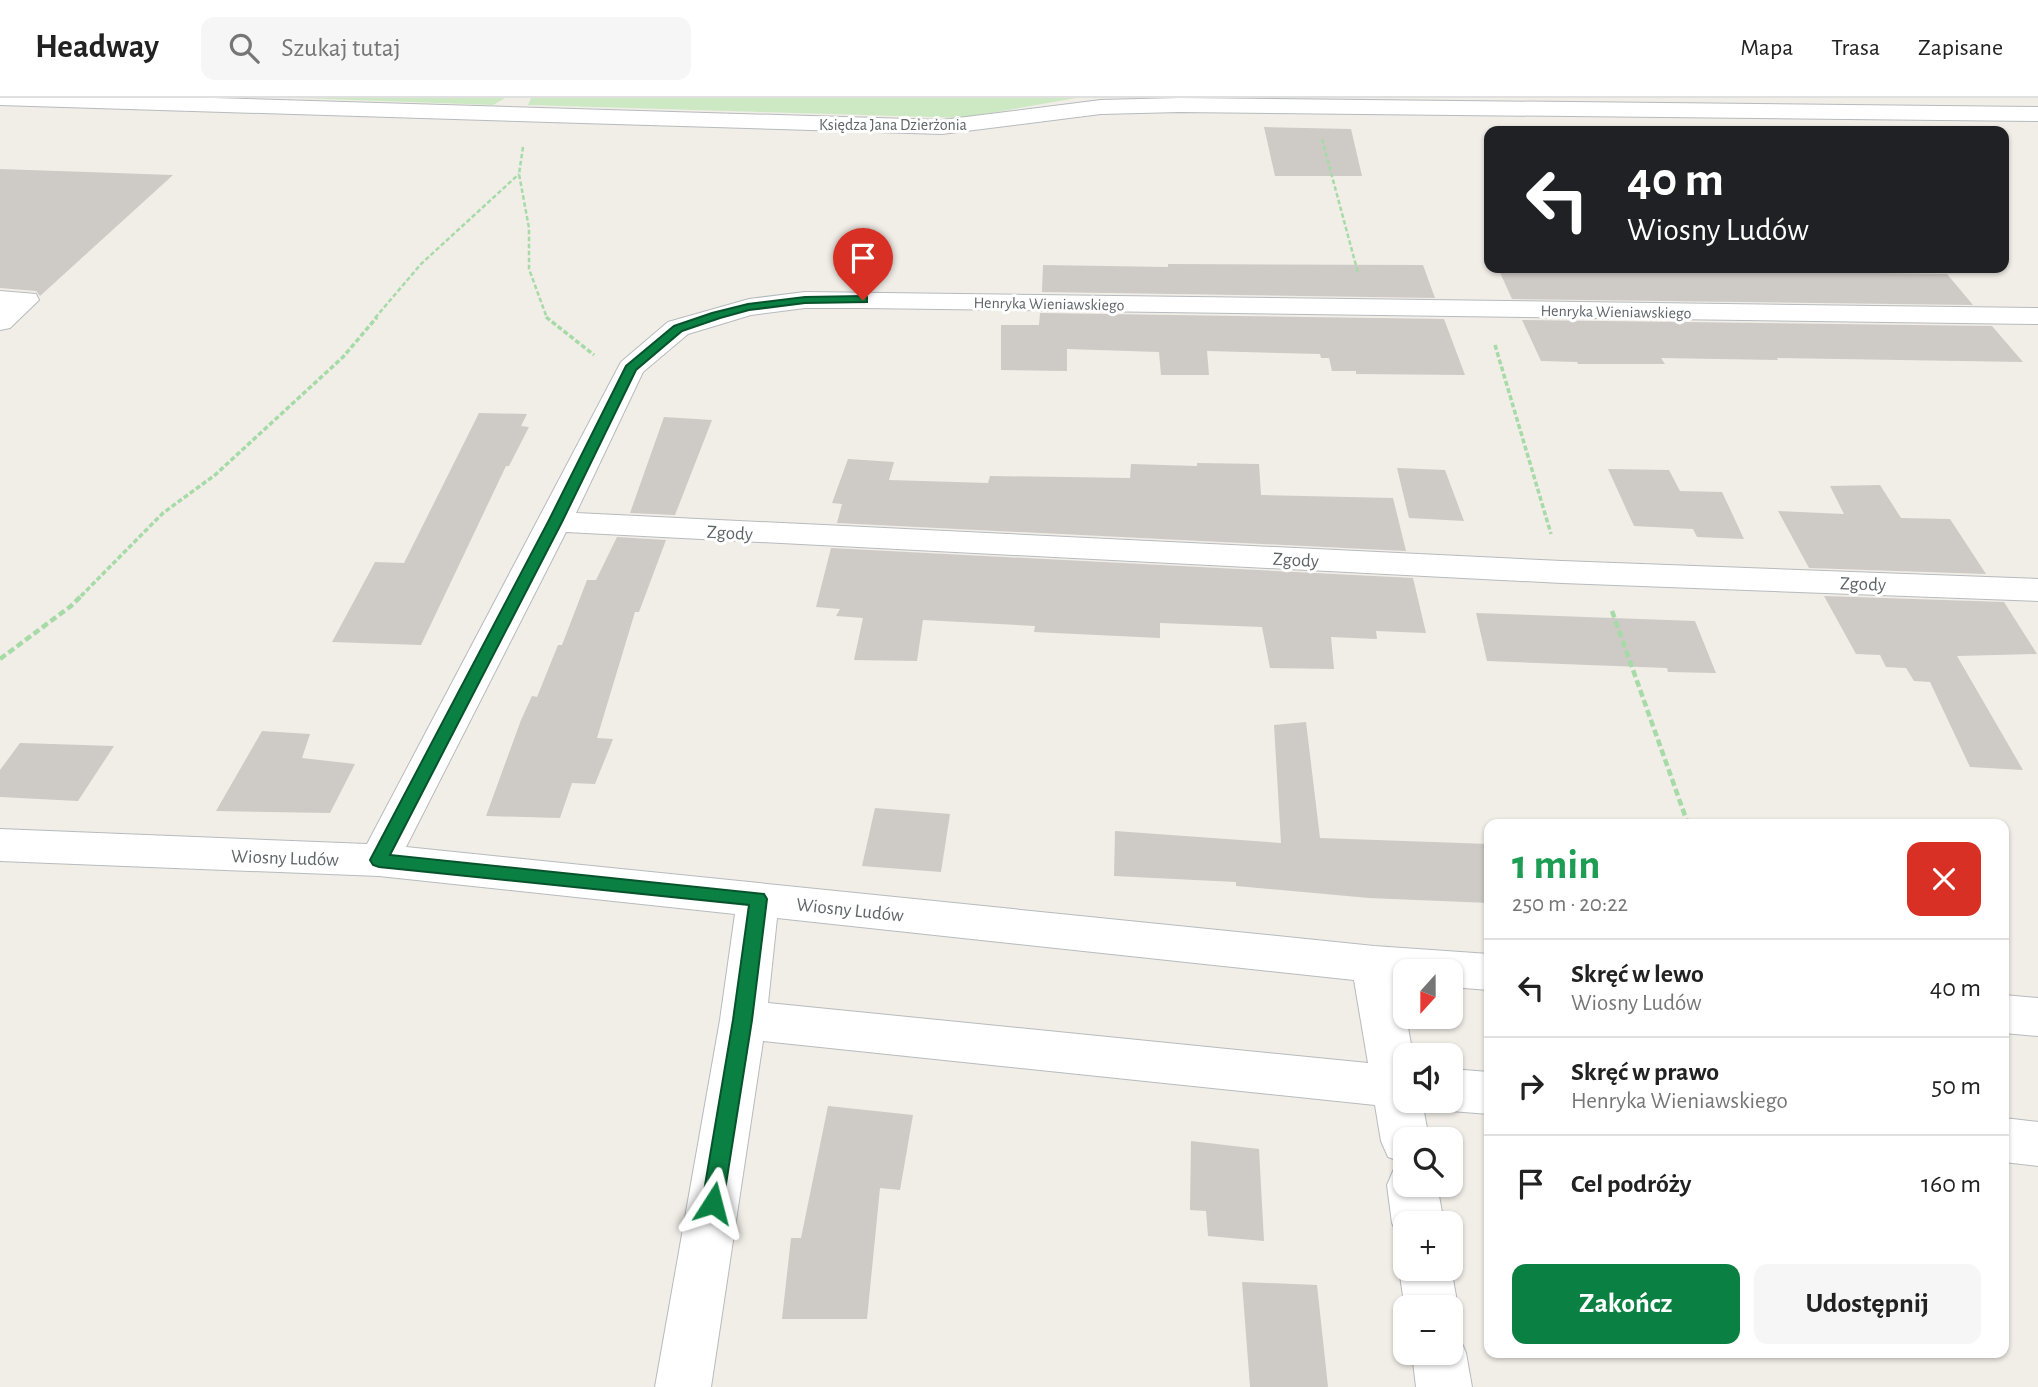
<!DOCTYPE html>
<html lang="pl">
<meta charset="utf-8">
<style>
:root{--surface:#fff;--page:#f6f6f6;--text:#222;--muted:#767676;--line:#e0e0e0;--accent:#0b8043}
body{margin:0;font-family:"Alegreya Sans",sans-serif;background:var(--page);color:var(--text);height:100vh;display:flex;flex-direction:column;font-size:26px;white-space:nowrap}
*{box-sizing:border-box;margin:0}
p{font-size:23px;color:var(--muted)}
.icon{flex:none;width:38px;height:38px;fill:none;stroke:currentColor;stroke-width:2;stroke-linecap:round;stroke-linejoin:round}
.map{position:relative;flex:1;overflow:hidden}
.sheet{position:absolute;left:1484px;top:721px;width:525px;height:539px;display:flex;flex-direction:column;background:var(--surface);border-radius:14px;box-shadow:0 2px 5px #0004}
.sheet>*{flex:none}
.guide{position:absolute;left:1484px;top:28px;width:525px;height:147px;border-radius:14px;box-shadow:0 2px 5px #0004;background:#202124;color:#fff;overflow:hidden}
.needle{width:46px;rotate:201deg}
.buttons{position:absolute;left:1393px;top:861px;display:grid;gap:14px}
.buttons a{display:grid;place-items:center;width:70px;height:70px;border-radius:14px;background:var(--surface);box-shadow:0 2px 5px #0004;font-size:35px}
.pin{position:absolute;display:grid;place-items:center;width:60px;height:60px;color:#fff;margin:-72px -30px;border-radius:50% 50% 50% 0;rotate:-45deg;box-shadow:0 0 7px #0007}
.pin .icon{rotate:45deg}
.me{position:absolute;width:77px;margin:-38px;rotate:9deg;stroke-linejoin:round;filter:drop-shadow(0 0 5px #0008)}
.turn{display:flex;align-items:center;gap:24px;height:147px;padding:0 28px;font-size:32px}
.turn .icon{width:91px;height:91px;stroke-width:2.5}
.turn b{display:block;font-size:49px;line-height:60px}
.round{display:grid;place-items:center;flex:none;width:74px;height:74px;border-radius:14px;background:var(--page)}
.headline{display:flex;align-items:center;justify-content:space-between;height:119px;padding:0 28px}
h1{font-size:42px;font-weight:600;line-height:52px;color:#1e9e55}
.cta{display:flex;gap:14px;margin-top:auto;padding:14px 28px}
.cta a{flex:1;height:80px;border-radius:14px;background:var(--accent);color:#fff;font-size:28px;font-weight:600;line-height:80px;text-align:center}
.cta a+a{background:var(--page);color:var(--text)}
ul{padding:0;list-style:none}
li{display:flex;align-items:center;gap:21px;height:98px;padding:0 28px;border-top:2px solid var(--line)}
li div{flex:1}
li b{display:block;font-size:26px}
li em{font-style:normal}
header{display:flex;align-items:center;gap:42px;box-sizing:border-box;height:98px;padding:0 35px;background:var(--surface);border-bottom:2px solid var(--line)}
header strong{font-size:33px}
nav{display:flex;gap:38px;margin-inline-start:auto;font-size:24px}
.search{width:490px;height:63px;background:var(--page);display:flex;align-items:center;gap:18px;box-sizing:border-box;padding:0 24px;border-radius:14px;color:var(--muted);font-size:26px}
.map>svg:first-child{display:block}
.green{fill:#cce9c3}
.building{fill:#cecac6}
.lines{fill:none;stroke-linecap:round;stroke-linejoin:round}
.minor-casing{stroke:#b7bbbe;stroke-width:2}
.path-far2{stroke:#a6dba8;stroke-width:2.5;stroke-dasharray:4.5 2.5;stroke-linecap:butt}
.path-far1{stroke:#a6dba8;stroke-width:3.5;stroke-dasharray:5 2.5;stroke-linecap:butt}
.path{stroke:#a6dba8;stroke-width:4.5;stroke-dasharray:7 3.5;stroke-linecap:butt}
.minor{fill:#fff;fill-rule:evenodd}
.route{fill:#0b8043;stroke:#07532c;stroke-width:2}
.labels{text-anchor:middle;stroke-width:6;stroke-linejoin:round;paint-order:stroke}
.far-street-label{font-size:16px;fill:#5e6568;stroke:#fff}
.street-label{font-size:19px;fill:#5e6568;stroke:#fff}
</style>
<header>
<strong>Headway</strong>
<div class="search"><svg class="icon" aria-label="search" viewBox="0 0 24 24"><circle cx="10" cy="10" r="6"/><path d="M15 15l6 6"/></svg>Szukaj tutaj</div>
<nav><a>Mapa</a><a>Trasa</a><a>Zapisane</a></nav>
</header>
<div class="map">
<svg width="2038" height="1289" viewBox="0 0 2038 1289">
<rect width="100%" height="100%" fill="#f1ede7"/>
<g class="green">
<polygon points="300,0 505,0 493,7"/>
<polygon points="531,0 1076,0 963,20 528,7"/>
</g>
<g class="building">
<polygon points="1264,29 1351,31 1362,78 1275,78"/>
<polygon points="0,71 173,77 40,198 36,193 0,190"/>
<polygon points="1168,166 1423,167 1435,200 1042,194 1043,167 1168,169"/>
<polygon points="1498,170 1947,176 1973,207 1512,201"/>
<polygon points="1040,215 1444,221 1465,277 1356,276 1356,273 1332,273 1329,260 1321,260 1320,256 1207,253 1209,277 1161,277 1159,254 1067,251 1067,273 1001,272 1001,227 1039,227"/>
<polygon points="1522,222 1992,228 2023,264 1777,260 1778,262 1661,260 1665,266 1578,266 1577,264 1541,263"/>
<polygon points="479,315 527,316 521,328 529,329 509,368 506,368 421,547 332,544 375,464 404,465"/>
<polygon points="664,319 712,322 675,417 630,415"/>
<polygon points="848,361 894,364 889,382 988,385 990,378 1130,380 1131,366 1197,368 1197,365 1259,366 1261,397 1393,400 1406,453 837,425 842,406 832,405"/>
<polygon points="1397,370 1445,372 1464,423 1409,420"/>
<polygon points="1608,371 1669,372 1680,393 1722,394 1744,441 1697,439 1693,431 1634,428"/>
<polygon points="1880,387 1901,420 1950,421 1986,476 1809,470 1778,413 1844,416 1830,388"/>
<polygon points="617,439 666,442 639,514 635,514 597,640 613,641 595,686 572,685 560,720 486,718 521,622 532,598 537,599 558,547 562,547 587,482 596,482"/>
<polygon points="831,450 1413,480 1426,535 1376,533 1377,541 1331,539 1334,571 1270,570 1262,529 1160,525 1160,540 1034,534 1035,528 923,522 917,563 854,562 863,520 836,518 840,511 816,509"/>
<polygon points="1824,498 2004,504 2037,556 1957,558 2023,672 1970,669 1930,584 1914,583 1906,570 1886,569 1880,557 1856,556"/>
<polygon points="1476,515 1695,523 1716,575 1668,574 1667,570 1487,563"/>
<polygon points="1306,624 1320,740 1489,746 1489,805 1369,800 1236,788 1236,784 1114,778 1115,733 1281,745 1274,627"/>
<polygon points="262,633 310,636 302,660 355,666 330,715 216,713"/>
<polygon points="20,645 114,648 78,703 0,699 0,672"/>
<polygon points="875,710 950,716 941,774 862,768"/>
<polygon points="828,1008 913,1017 900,1092 880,1090 867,1221 782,1221 791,1140 801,1140"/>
<polygon points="1191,1043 1259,1051 1264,1143 1208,1138 1206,1113 1190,1112"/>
<polygon points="1242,1184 1317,1187 1328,1289 1250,1289"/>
</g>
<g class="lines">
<g class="minor-casing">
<g id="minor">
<polygon points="0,0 213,0 942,22 1101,2 1180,0 2038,9 2038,23 1180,14 1101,16 942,36 0,7"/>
<polygon points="0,193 36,196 39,202 10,230 0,232"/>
<path d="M 805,194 L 2038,210 L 2038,226 L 863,210 L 805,210 L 751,217 L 688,236 L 643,274 L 576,415 L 1562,463 L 2038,481 L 2038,503 L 1562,485 L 566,434 L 406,749 L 1374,848 L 1489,856 L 1489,892 L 1451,889 L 1451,873 L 1405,873 L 1405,886 L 1400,886 L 1413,957 L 1405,957 L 1405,1003 L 1422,1003 L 1429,1041 L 1405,1041 L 1405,1065 L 1388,1059 L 1381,1043 L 1375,1007 L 763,943 L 711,1289 L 655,1289 L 720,922 L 735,816 L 379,778 L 0,763 L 0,731 L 367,746 L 621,264 L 668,224 L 749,201 ZM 777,820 L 1354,882 L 1368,965 L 768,905 Z"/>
<polygon points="2004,897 2038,900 2038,938 2004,935"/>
<polygon points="1451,971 1489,974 1489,1016 1451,1013 1434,1007 1432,1003 1451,1003"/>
<polygon points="2004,1020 2038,1024 2038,1068 2004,1064"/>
<polygon points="1405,1067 1405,1087 1437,1087 1444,1125 1405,1125 1405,1144 1400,1142 1392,1125 1387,1087 1394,1071"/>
<polygon points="1405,1156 1405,1171 1451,1170 1458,1209 1451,1225 1451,1209 1405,1211 1399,1171"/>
<polygon points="1451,1233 1458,1236 1466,1255 1472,1289 1416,1289 1412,1255 1451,1255"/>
</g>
</g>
<g class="path-far2">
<polyline points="1322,41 1358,175"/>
<polyline points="523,49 519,76 529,130 529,171 547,220"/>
<polyline points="375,220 421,166 519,76"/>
</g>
<g class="path-far1">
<polyline points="546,219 594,257"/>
<polyline points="1495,247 1551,436"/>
<polyline points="81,498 163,415 215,377 343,259 377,219"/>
</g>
<g class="path">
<polyline points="1612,513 1688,726"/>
<polyline points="0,561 71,508 83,496"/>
</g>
<use href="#minor" class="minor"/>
</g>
<polygon class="route" points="863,198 867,199 867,204 805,205 749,212 720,220 682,233 636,272 562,424 390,757 764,796 767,801 752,922 723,1105 720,1112 713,1115 705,1112 702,1105 733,922 749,807 379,769 373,767 370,762 548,424 626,268 674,228 712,215 748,206 805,199"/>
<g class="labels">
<g class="far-street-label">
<text x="893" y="32">Księdza Jana Dzierżonia</text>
<text transform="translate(1049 205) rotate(1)" y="6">Henryka Wieniawskiego</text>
<text transform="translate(1616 213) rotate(1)" y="6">Henryka Wieniawskiego</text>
</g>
<g class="street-label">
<text transform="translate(730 434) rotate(3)" y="7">Zgody</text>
<text transform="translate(1296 461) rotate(3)" y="7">Zgody</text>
<text transform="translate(1863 485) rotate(2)" y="7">Zgody</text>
<text transform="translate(285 759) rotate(2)" y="7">Wiosny Ludów</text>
<text transform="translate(850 811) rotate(6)" y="7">Wiosny Ludów</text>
</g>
</g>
</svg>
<div class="buttons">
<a><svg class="needle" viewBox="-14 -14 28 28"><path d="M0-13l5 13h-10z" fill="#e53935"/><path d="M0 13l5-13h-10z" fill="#767676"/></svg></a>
<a><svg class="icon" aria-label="sound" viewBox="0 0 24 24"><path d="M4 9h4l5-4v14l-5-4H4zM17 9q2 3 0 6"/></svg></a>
<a><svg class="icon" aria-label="search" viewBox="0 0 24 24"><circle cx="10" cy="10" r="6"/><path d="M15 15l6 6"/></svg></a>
<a>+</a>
<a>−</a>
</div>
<div class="pin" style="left:863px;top:202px;background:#d93025"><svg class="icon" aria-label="arrive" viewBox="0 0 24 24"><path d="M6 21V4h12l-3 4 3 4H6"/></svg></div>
<svg class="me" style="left:713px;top:1105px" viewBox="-20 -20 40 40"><path d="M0-17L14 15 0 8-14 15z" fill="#0b8043" stroke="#fff" stroke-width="4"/></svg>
<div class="guide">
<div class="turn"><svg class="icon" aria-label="left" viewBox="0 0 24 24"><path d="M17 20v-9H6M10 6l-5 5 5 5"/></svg><div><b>40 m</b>Wiosny Ludów</div></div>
</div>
<section class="sheet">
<div class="headline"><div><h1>1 min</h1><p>250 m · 20:22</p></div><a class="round" style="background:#d93025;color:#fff"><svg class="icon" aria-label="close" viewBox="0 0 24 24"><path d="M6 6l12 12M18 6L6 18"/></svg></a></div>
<ul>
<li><svg class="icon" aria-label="left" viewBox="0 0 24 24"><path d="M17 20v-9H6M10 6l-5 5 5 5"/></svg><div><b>Skręć w lewo</b><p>Wiosny Ludów</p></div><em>40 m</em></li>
<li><svg class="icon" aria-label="right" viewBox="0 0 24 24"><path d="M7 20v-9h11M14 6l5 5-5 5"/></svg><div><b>Skręć w prawo</b><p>Henryka Wieniawskiego</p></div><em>50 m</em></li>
<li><svg class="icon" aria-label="arrive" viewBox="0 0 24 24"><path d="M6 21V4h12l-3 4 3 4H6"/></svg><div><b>Cel podróży</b></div><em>160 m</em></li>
</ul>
<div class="cta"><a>Zakończ</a><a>Udostępnij</a></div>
</section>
</div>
